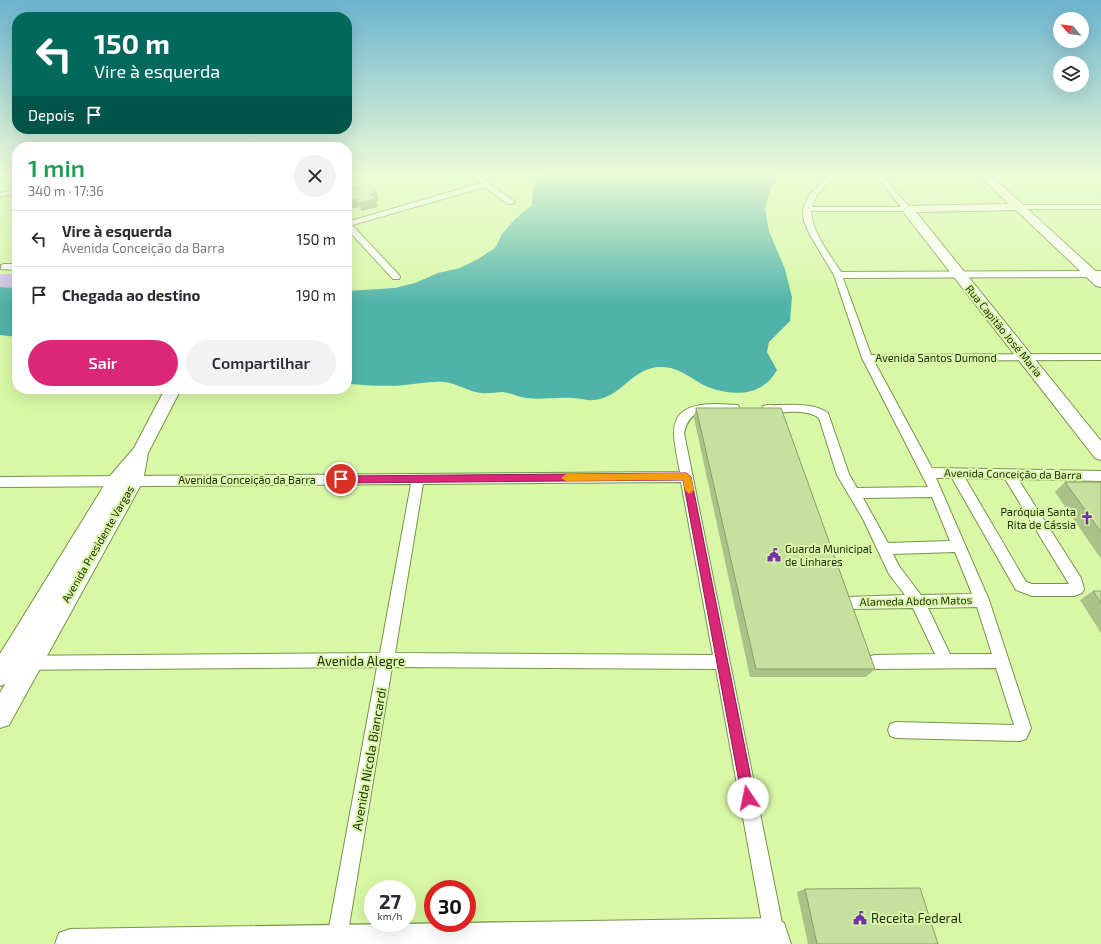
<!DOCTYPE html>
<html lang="pt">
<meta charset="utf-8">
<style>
:root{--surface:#fff;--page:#f2f2f3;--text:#2b2b33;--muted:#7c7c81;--line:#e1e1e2;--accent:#db2777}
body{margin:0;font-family:"Exo 2",sans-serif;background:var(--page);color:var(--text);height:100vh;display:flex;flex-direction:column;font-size:15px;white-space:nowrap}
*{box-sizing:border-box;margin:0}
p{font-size:13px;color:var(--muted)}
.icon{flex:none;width:22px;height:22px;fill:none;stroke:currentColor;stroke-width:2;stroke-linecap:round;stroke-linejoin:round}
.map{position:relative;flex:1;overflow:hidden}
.sheet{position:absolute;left:12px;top:142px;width:340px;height:252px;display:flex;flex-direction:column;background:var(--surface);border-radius:16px;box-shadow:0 4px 16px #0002}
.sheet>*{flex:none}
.banner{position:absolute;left:12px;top:12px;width:340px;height:122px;border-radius:16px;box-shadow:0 4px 16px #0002;background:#00695c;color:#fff;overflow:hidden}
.needle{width:26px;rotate:298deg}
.buttons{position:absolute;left:1053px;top:12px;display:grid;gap:8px}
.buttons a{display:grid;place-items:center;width:36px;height:36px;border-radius:50%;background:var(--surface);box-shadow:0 4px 16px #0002;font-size:20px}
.speed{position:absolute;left:364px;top:880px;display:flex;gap:8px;font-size:20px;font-weight:700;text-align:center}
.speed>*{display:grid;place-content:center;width:52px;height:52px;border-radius:50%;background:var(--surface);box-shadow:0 4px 16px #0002;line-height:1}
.speed small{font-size:10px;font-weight:400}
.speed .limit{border:6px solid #d22;background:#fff;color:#111}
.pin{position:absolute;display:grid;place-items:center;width:34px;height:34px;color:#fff;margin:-17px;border:2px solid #fff;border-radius:50%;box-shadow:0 1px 4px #0007}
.me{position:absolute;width:44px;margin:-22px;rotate:349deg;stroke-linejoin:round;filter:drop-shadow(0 0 3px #0008)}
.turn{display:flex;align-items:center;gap:14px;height:84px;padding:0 16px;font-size:18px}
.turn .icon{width:52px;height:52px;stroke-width:2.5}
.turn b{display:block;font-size:28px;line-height:34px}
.then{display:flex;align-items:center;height:38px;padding:0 16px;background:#0003;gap:8px;font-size:15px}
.round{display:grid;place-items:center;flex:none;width:42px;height:42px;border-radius:21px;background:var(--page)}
.headline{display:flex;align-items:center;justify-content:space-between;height:68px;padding:0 16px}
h1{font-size:24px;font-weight:600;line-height:30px;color:#1e9e55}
.action{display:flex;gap:8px;margin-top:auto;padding:8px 16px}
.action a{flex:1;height:46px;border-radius:24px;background:var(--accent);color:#fff;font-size:16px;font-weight:600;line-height:46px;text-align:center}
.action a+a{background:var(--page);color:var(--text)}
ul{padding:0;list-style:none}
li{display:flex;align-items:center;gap:12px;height:56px;padding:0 16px;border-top:1px solid var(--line)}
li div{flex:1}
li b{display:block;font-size:15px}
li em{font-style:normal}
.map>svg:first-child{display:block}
.green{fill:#d3bdeb}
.water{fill:#50b3a9}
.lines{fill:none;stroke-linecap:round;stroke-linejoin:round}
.street-casing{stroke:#779446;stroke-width:2}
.secondary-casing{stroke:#779446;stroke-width:2}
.street{fill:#fff;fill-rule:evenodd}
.secondary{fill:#fff;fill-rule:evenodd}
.wall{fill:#a9c287}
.shaded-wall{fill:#8a9e6e}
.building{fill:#c5e19d;stroke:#8a9e6e}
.route{fill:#db2777;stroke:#8e194d}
.slow{fill:#f59e0b}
.labels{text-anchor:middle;stroke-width:4;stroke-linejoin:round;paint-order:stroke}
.street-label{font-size:11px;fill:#1f2b0a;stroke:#d8f8a7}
.poi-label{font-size:11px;fill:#1f2b0a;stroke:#d8f8a7;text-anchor:end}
.near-street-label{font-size:13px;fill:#1f2b0a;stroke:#d8f8a7}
.near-poi-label{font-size:13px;fill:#1f2b0a;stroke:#d8f8a7;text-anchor:start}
</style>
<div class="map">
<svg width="1101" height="944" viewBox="0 0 1101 944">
<rect width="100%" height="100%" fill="#d8f8a7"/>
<polygon class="green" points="0,274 17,274 17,288 0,287"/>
<g class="water">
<path d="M 542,173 L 781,173 L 770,189 L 765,209 L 769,231 L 785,269 L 792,297 L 790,321 L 769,342 L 767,352 L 777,370 C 763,396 734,397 708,387 C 692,380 680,367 662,367 C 632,366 621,399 593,400 C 586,401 579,398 572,398 C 557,397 541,400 526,398 C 518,397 511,393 503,392 C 496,392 488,394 481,393 C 469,392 457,383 444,382 C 430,381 418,384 405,385 C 386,387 366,385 347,384 L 347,291 L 395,288 L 415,283 L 438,273 L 460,268 L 478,259 L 495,248 L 502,234 L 515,219 L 532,205 C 533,194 532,179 542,173 Z"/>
<polygon points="0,287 17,288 17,337 0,335"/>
</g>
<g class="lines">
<g class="street-casing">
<g id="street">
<polygon points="468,173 475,173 515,202 511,204 508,204 485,187 352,225 399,275 400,277 399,279 393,279 347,229 347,222 481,183"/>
<path d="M 830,173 L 837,173 L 816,196 L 812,207 L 901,207 L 874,173 L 880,173 L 911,209 L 907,211 L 811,211 C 813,234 829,253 841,272 L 1101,271 L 1101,277 L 843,278 L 871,355 L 1101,354 L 1101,360 L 874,361 L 932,468 L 1101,471 L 1101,481 L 1018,479 L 1081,578 L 1084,589 L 1082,593 L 1074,596 L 1032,596 L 1016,590 L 952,478 L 936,478 L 989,600 L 1031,728 L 1026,739 L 1020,741 L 896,738 L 890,736 L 888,730 L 890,724 L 896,722 L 1014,725 L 996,668 L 874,669 L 869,667 L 866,662 L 869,657 L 874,655 L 935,654 L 913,608 L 849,609 L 844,608 L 842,603 L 844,598 L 849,597 L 905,595 L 889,574 L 863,519 L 837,475 L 819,418 C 806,408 782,413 767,413 L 763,412 L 762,409 L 763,406 L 767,405 C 786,406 811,401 828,413 L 849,474 L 857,488 L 928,487 L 862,358 L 834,275 L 810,235 L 804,221 L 803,209 L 809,195 ZM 965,478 L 1005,479 L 1069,584 L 1032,584 L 1026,582 ZM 932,497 L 950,541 L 888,543 L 863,498 ZM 955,552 L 972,594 L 921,595 L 899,566 L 893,554 ZM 977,607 L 992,654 L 950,654 L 928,608 Z"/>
<polygon points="17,189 17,193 0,197 0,193"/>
<rect x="1017" y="205" width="84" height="4"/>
<polygon points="4,264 17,264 17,270 1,269 1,265"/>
<path d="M 716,404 L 738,405 L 739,408 L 738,411 L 734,412 C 711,411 690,405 684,433 L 784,933 L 781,940 L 774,943 L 767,940 L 764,933 L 716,669 L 392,667 L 346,944 L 326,944 L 377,667 L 0,670 L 0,656 L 380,653 L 411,484 L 0,487 L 0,477 L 680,472 C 673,434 662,404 716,404 ZM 681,482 L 713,655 L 395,653 L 423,484 Z"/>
</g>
</g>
<g class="secondary-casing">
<g id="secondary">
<polygon points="977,173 988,173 1101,276 1101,287 1096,286 1016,210 916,212 1101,441 1101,460 1095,458 901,209 903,207 907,206 1009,204"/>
<polygon points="165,389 181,389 148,453 143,481 9,725 0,728 0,693 5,684 0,686 0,654 110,476 134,448"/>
<polygon points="774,918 784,923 791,944 55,944 59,933 70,929"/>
</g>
</g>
<use href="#street" class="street"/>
<use href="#secondary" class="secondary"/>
</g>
<g class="wall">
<polygon points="347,190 379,200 376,201 377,207 362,211 358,207 347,210"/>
<polygon points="696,408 875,669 866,677 750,677 694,418"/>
<polygon points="1065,482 1101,482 1101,559 1055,492"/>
<polygon points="1093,591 1101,591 1101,633 1080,600"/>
<polygon points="805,889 938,944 808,944 797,892"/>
</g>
<g class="shaded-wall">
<polygon points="377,192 379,200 376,201 377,207 362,211 360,203 370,194"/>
<polygon points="356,199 358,207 347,210 347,202"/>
</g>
<g class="building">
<polygon points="369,184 377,192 370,194 375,199 360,203 356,199 347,202 347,190"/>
<polygon points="696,408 781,408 875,669 756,669"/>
<polygon points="1065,482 1101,482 1101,532"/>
<polygon points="1093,591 1101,591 1101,603"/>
<polygon points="920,888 938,944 817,944 805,889"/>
</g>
<linearGradient id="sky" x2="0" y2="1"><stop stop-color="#6bb4cf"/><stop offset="0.57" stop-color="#edfcd7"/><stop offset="1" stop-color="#edfcd7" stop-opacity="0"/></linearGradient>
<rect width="1101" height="305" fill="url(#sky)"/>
<polygon class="route" points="687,473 691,477 755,798 753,802 748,804 744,802 742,798 683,480 341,483 336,479 341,476"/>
<polygon class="slow" points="687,473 691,477 694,490 689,494 685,490 683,480 566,481 561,478 566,474"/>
<defs>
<g id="church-bare" transform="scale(1.08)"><path d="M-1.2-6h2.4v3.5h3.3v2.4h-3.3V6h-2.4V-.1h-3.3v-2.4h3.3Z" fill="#7332a6" stroke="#d8f8a7" stroke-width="2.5" paint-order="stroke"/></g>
<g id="civic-bare" transform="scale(1.08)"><path d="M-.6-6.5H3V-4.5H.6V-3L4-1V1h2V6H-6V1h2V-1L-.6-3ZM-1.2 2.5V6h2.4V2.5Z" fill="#7332a6" stroke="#d8f8a7" stroke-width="2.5" paint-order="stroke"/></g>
</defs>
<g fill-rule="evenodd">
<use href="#church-bare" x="1087" y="518"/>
<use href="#civic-bare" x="774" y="555"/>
<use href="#civic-bare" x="860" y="918"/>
</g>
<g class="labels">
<g class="street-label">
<text transform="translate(1004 331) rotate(51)" y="4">Rua Capitão José Maria</text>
<text x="936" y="362">Avenida Santos Dumond</text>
<text transform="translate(1013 474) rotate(1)" y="4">Avenida Conceição da Barra</text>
<text x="247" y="484">Avenida Conceição da Barra</text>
<text transform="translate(98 544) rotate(-60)" y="4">Avenida Presidente Vargas</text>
<text transform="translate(916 601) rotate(-1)" y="4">Alameda Abdon Matos</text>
</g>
<g class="poi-label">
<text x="1076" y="516">Paróquia Santa<tspan x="1076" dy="13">Rita de Cássia</tspan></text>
<text x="785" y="553" text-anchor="start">Guarda Municipal<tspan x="785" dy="13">de Linhares</tspan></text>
</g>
<g class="near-street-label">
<text x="361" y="666">Avenida Alegre</text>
<text transform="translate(369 759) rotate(-80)" y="5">Avenida Nicola Biancardi</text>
</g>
<g class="near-poi-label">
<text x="871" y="923">Receita Federal</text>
</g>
</g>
</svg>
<div class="buttons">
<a><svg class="needle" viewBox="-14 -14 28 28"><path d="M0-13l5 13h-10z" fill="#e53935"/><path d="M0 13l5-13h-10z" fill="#7c7c81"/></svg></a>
<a><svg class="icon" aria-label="layers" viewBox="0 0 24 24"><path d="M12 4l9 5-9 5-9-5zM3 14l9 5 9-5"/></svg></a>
</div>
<div class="speed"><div>27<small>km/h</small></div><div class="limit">30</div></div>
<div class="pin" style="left:341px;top:479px;background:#d93025"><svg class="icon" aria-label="arrive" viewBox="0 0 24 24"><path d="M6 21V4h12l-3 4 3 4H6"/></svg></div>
<svg class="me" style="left:748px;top:798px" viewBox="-20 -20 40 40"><circle r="19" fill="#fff"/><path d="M0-13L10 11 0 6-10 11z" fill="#db2777"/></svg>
<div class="banner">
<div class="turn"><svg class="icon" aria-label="left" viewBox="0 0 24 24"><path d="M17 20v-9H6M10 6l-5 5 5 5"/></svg><div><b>150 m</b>Vire à esquerda</div></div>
<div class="then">Depois<svg class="icon" aria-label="arrive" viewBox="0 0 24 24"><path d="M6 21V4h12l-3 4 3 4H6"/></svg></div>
</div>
<section class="sheet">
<div class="headline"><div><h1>1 min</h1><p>340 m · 17:36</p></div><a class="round"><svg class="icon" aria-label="close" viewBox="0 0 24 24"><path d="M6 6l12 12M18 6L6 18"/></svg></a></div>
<ul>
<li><svg class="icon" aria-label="left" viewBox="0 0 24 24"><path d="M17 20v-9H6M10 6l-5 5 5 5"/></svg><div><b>Vire à esquerda</b><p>Avenida Conceição da Barra</p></div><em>150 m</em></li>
<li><svg class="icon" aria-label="arrive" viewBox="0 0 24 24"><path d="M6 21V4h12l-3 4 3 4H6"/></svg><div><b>Chegada ao destino</b></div><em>190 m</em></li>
</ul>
<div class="action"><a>Sair</a><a>Compartilhar</a></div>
</section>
</div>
